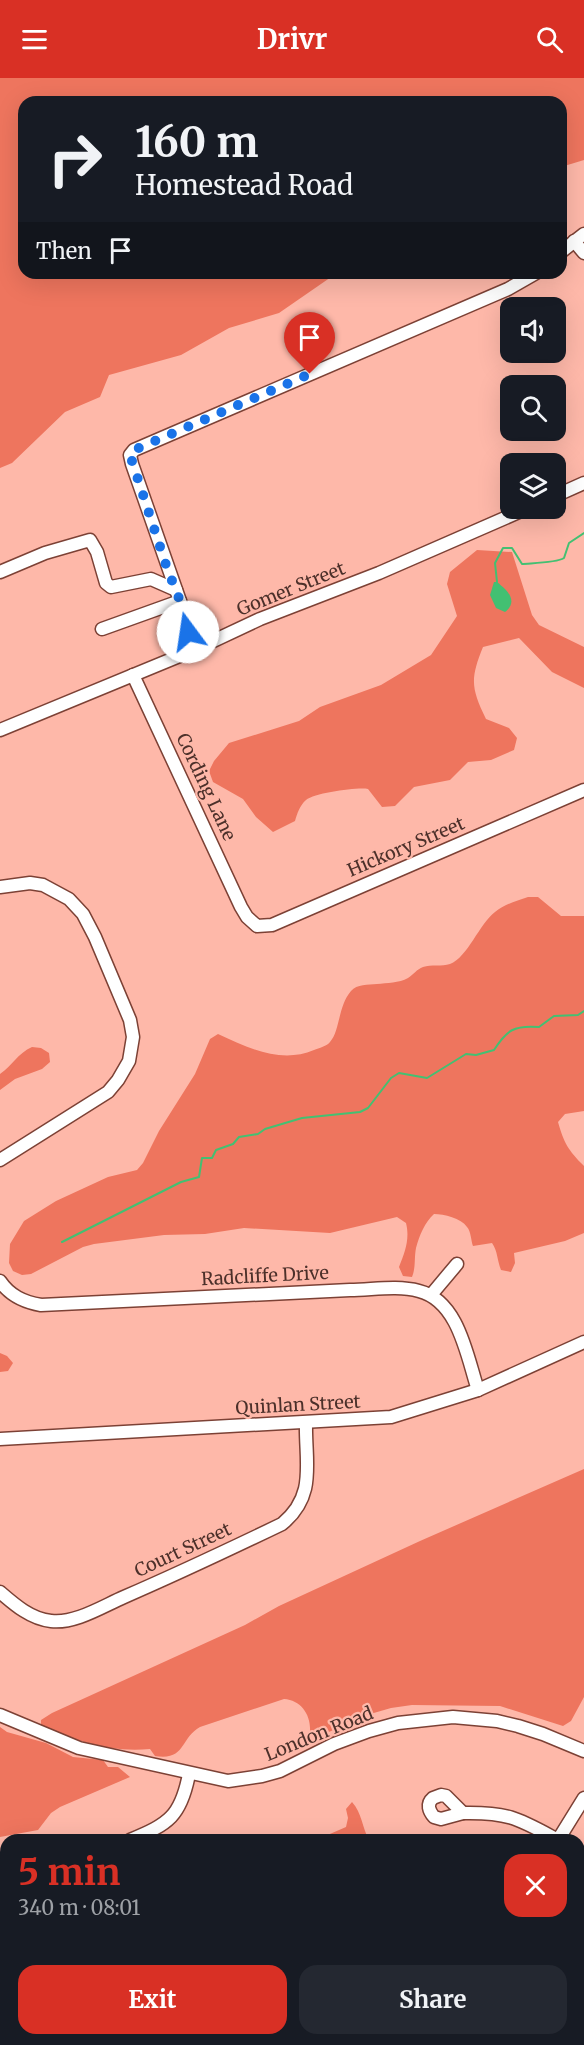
<!DOCTYPE html>
<meta charset="utf-8">
<style>
:root{--surface:#171b24;--page:#242831;--text:#f1f3f6;--muted:#9ea1a6;--accent:#d93025}
body{margin:0;font-family:Merriweather,serif;background:var(--page);color:var(--text);height:100vh;display:flex;flex-direction:column;font-size:22px;white-space:nowrap}
*{box-sizing:border-box;margin:0}
p{font-size:20px;color:var(--muted)}
.icon{flex:none;width:33px;height:33px;fill:none;stroke:currentColor;stroke-width:2;stroke-linecap:round;stroke-linejoin:round}
.map{position:relative;flex:1;overflow:hidden}
.panel{position:absolute;left:0px;top:1756px;width:585px;height:212px;display:flex;flex-direction:column;background:var(--surface);border-radius:18px 18px 0 0;box-shadow:0 6px 24px #0002}
.panel>*{flex:none}
.hud{position:absolute;left:18px;top:18px;width:549px;height:183px;border-radius:18px;box-shadow:0 6px 24px #0002;background:#171b24;color:var(--text);overflow:hidden}
.fabs{position:absolute;left:500px;top:219px;display:grid;gap:12px}
.fabs a{display:grid;place-items:center;width:66px;height:66px;border-radius:12px;background:var(--surface);box-shadow:0 6px 24px #0002;font-size:30px}
.pin{position:absolute;display:grid;place-items:center;width:51px;height:51px;color:#fff;margin:-62px -26px;border-radius:50% 50% 50% 0;rotate:-45deg;box-shadow:0 0 6px #0007}
.pin .icon{rotate:45deg}
.me{position:absolute;width:66px;margin:-33px;rotate:346deg;stroke-linejoin:round;filter:drop-shadow(0 0 4px #0008)}
.turn{display:flex;align-items:center;gap:21px;height:126px;padding:0 18px;font-size:27px}
.turn .icon{width:78px;height:78px;stroke-width:2.5}
.turn b{display:block;font-size:42px;line-height:51px}
.then{display:flex;align-items:center;height:57px;padding:0 18px;background:#0003;gap:12px;font-size:22px}
.round{display:grid;place-items:center;flex:none;width:63px;height:63px;border-radius:18px;background:var(--page)}
.overview{display:flex;align-items:center;justify-content:space-between;height:102px;padding:0 18px}
h1{font-size:36px;font-weight:700;line-height:45px;color:var(--accent)}
.action{display:flex;gap:12px;margin-top:auto;padding:12px 18px}
.action a{flex:1;height:69px;border-radius:18px;background:var(--accent);color:#fff;font-size:24px;font-weight:700;line-height:69px;text-align:center}
.action a+a{background:var(--page);color:var(--text)}
header{display:flex;justify-content:space-between;align-items:center;height:78px;padding:0 18px;background:var(--accent);color:#fff;font-size:27px;font-weight:700}
.map>svg:first-child{display:block}
.green{fill:#ee755e}
.water{fill:#43c072}
.lines{fill:none;stroke-linecap:round;stroke-linejoin:round}
.stream{stroke:#43c072;stroke-width:2}
.minor-casing{stroke:#7c4135;stroke-width:15}
.minor{stroke:#fff;stroke-width:12}
.route{stroke:#1a73e8;stroke-width:10;stroke-dasharray:0 18}
.labels{text-anchor:middle;stroke-width:4.5;stroke-linejoin:round;paint-order:stroke}
.street-label{font-size:18px;fill:#4c302a;stroke:#feb8a9}
</style>
<header><svg class="icon" aria-label="menu" viewBox="0 0 24 24"><path d="M4 6h16M4 12h16M4 18h16"/></svg>Drivr<svg class="icon" aria-label="search" viewBox="0 0 24 24"><circle cx="10" cy="10" r="6"/><path d="M15 15l6 6"/></svg></header>
<div class="map">
<svg width="584" height="1967" viewBox="0 0 584 1967">
<rect width="100%" height="100%" fill="#feb8a9"/>
<g class="green">
<polygon points="0,0 584,0 584,82 561,89 561,24 24,24 24,195 374,195 334,197 279,235 229,250 181,277 109,297 100,319 65,334 12,385 0,390"/>
<path d="M 477,472 L 512,474 L 532,537 L 539,547 L 584,569 L 584,610 L 552,594 L 519,560 L 483,569 C 470,601 471,610 486,641 L 509,650 L 517,660 L 514,672 L 491,682 L 468,684 L 450,702 L 414,709 L 395,728 L 382,729 L 368,711 C 357,709 315,715 306,722 C 300,727 297,736 295,743 L 273,754 L 256,739 L 243,721 L 213,704 L 209,693 L 214,683 L 229,665 L 299,643 L 320,629 L 381,607 L 431,577 L 457,538 L 447,506 L 450,494 Z"/>
<path d="M 528,819 L 538,819 L 561,838 L 584,838 L 584,1033 L 565,1036 L 558,1044 C 564,1065 568,1072 584,1088 L 584,1155 L 565,1163 L 514,1175 L 515,1185 L 511,1194 L 501,1192 C 497,1182 498,1174 492,1165 L 473,1168 C 471,1163 471,1153 467,1149 C 461,1140 444,1136 434,1136 C 425,1144 419,1158 416,1170 C 414,1181 416,1189 412,1199 L 403,1198 L 399,1189 C 405,1174 410,1161 406,1145 L 397,1139 L 330,1155 L 244,1150 L 205,1156 L 164,1157 L 94,1166 L 83,1169 L 31,1196 L 22,1197 L 13,1193 L 9,1185 L 10,1166 L 24,1143 L 56,1123 L 108,1099 L 137,1092 L 143,1085 L 159,1053 L 195,996 L 210,961 L 218,956 C 248,970 281,986 314,972 C 319,970 327,968 330,964 C 340,953 338,928 351,913 C 357,906 368,907 377,906 C 387,905 399,905 408,900 C 413,897 417,891 423,889 C 431,886 442,889 450,886 C 468,879 479,846 495,834 C 505,826 516,823 528,819 Z"/>
<path d="M 32,969 L 41,970 L 49,975 L 50,984 L 42,991 L 15,1001 L 0,1012 L 0,996 C 12,988 18,975 32,969 Z"/>
<polygon points="0,1275 7,1278 13,1285 8,1293 0,1294"/>
<path d="M 584,1391 L 584,1619 L 571,1643 L 563,1648 L 500,1628 L 412,1627 L 391,1630 L 353,1641 L 336,1651 L 319,1658 L 310,1653 C 311,1637 301,1622 284,1621 L 200,1649 C 180,1660 186,1683 155,1678 L 150,1671 C 111,1675 77,1663 41,1648 L 41,1642 L 52,1635 L 245,1547 L 279,1528 L 420,1463 Z"/>
<polygon points="0,1649 7,1654 46,1665 73,1679 103,1682 108,1689 118,1689 130,1699 60,1729 51,1735 38,1752 0,1759"/>
<path d="M 352,1724 C 362,1735 362,1749 369,1762 L 316,1762 L 346,1749 L 348,1740 L 346,1731 Z"/>
<polygon points="6,1830 6,1894 0,1888 0,1831"/>
<polygon points="89,1962 147,1962 152,1967 95,1967"/>
<polygon points="312,1962 343,1962 349,1967 315,1967"/>
<polygon points="388,1962 465,1962 466,1967 388,1967"/>
</g>
<path class="water" d="M 494,504 L 497,504 C 507,512 519,523 505,534 L 496,530 L 490,517 Z"/>
<g class="lines">
<g class="stream">
<path d="M 497,504 L 495,485 L 503,470 L 512,470 L 522,486 C 532,485 556,485 564,480 L 569,465 L 584,455"/>
<path d="M 62,1164 L 181,1104 L 199,1099 L 202,1080 L 212,1080 L 216,1072 L 233,1066 L 239,1059 L 258,1056 L 265,1051 L 302,1040 L 360,1034 L 368,1030 L 391,1000 L 399,995 L 427,1000 L 466,976 L 476,977 L 494,972 C 507,952 514,947 539,949 L 554,938 L 578,937 L 584,933"/>
</g>
<g class="minor-casing">
<g id="minor">
<polyline points="574,163 584,175"/>
<polyline points="561,174 584,156"/>
<polyline points="555,418 584,405"/>
<polyline points="0,494 45,475 90,462 97,474 106,505 111,509 151,501 176,512"/>
<polyline points="102,551 180,523"/>
<polyline points="194,572 180,523 132,386 130,377 134,372 508,211 536,195"/>
<polyline points="133,597 241,829 247,839 257,848 272,847 584,712"/>
<polyline points="0,652 194,572 260,541 379,495 528,430"/>
<polyline points="0,809 30,805 43,807 69,821 83,836 95,859 130,942 133,959 129,983 118,1002 108,1014 0,1082"/>
<path d="M 0,1203 C 10,1218 24,1224 41,1227 L 350,1212 C 372,1212 397,1207 419,1213 C 459,1223 467,1279 478,1312"/>
<polyline points="431,1217 457,1186"/>
<polyline points="0,1361 391,1339 478,1312 584,1264"/>
<path d="M 0,1514 C 15,1527 31,1541 51,1543 C 75,1546 103,1528 124,1519 C 177,1496 230,1471 282,1446 C 317,1417 305,1385 306,1345"/>
<polyline points="0,1637 79,1670 228,1703 262,1698 280,1693 334,1666 369,1653 398,1645 453,1639 497,1643 518,1648 543,1656 584,1673"/>
<path d="M 441,1717 L 446,1718 L 463,1735 L 441,1741 L 434,1739 C 429,1733 426,1726 433,1720 Z"/>
<path d="M 463,1735 C 509,1734 519,1741 558,1762"/>
<path d="M 130,1762 C 169,1746 181,1738 189,1696"/>
<polyline points="558,1762 584,1720"/>
<polyline points="0,1828 6,1825"/>
<polyline points="579,1936 584,1933"/>
<polyline points="0,1953 6,1958"/>
<polyline points="242,1962 247,1967"/>
<polyline points="551,1962 554,1967"/>
</g>
</g>
<use href="#minor" class="minor"/>
</g>
<g class="lines">
<polyline class="route" points="188,554 180,523 167,490 130,377 134,372 310,296"/>
</g>
<g class="labels">
<g class="street-label">
<text transform="translate(291 511) rotate(-22)" y="6">Gomer Street</text>
<text transform="translate(206 709) rotate(65)" y="6">Cording Lane</text>
<text transform="translate(406 769) rotate(-23)" y="6">Hickory Street</text>
<text transform="translate(265 1198) rotate(-3)" y="6">Radcliffe Drive</text>
<text transform="translate(298 1327) rotate(-3)" y="6">Quinlan Street</text>
<text transform="translate(183 1472) rotate(-25)" y="6">Court Street</text>
<text transform="translate(319 1656) rotate(-22)" y="6">London Road</text>
</g>
</g>
</svg>
<div class="fabs">
<a><svg class="icon" aria-label="sound" viewBox="0 0 24 24"><path d="M4 9h4l5-4v14l-5-4H4zM17 9q2 3 0 6"/></svg></a>
<a><svg class="icon" aria-label="search" viewBox="0 0 24 24"><circle cx="10" cy="10" r="6"/><path d="M15 15l6 6"/></svg></a>
<a><svg class="icon" aria-label="layers" viewBox="0 0 24 24"><path d="M12 4l9 5-9 5-9-5zM3 14l9 5 9-5"/></svg></a>
</div>
<div class="pin" style="left:310px;top:296px;background:#d93025"><svg class="icon" aria-label="arrive" viewBox="0 0 24 24"><path d="M6 21V4h12l-3 4 3 4H6"/></svg></div>
<svg class="me" style="left:188px;top:554px" viewBox="-20 -20 40 40"><circle r="19" fill="#fff"/><path d="M0-13L10 11 0 6-10 11z" fill="#1a73e8"/></svg>
<div class="hud">
<div class="turn"><svg class="icon" aria-label="right" viewBox="0 0 24 24"><path d="M7 20v-9h11M14 6l5 5-5 5"/></svg><div><b>160 m</b>Homestead Road</div></div>
<div class="then">Then<svg class="icon" aria-label="arrive" viewBox="0 0 24 24"><path d="M6 21V4h12l-3 4 3 4H6"/></svg></div>
</div>
<section class="panel">
<div class="overview"><div><h1>5 min</h1><p>340 m · 08:01</p></div><a class="round" style="background:#d93025;color:#fff"><svg class="icon" aria-label="close" viewBox="0 0 24 24"><path d="M6 6l12 12M18 6L6 18"/></svg></a></div>
<div class="action"><a>Exit</a><a>Share</a></div>
</section>
</div>
